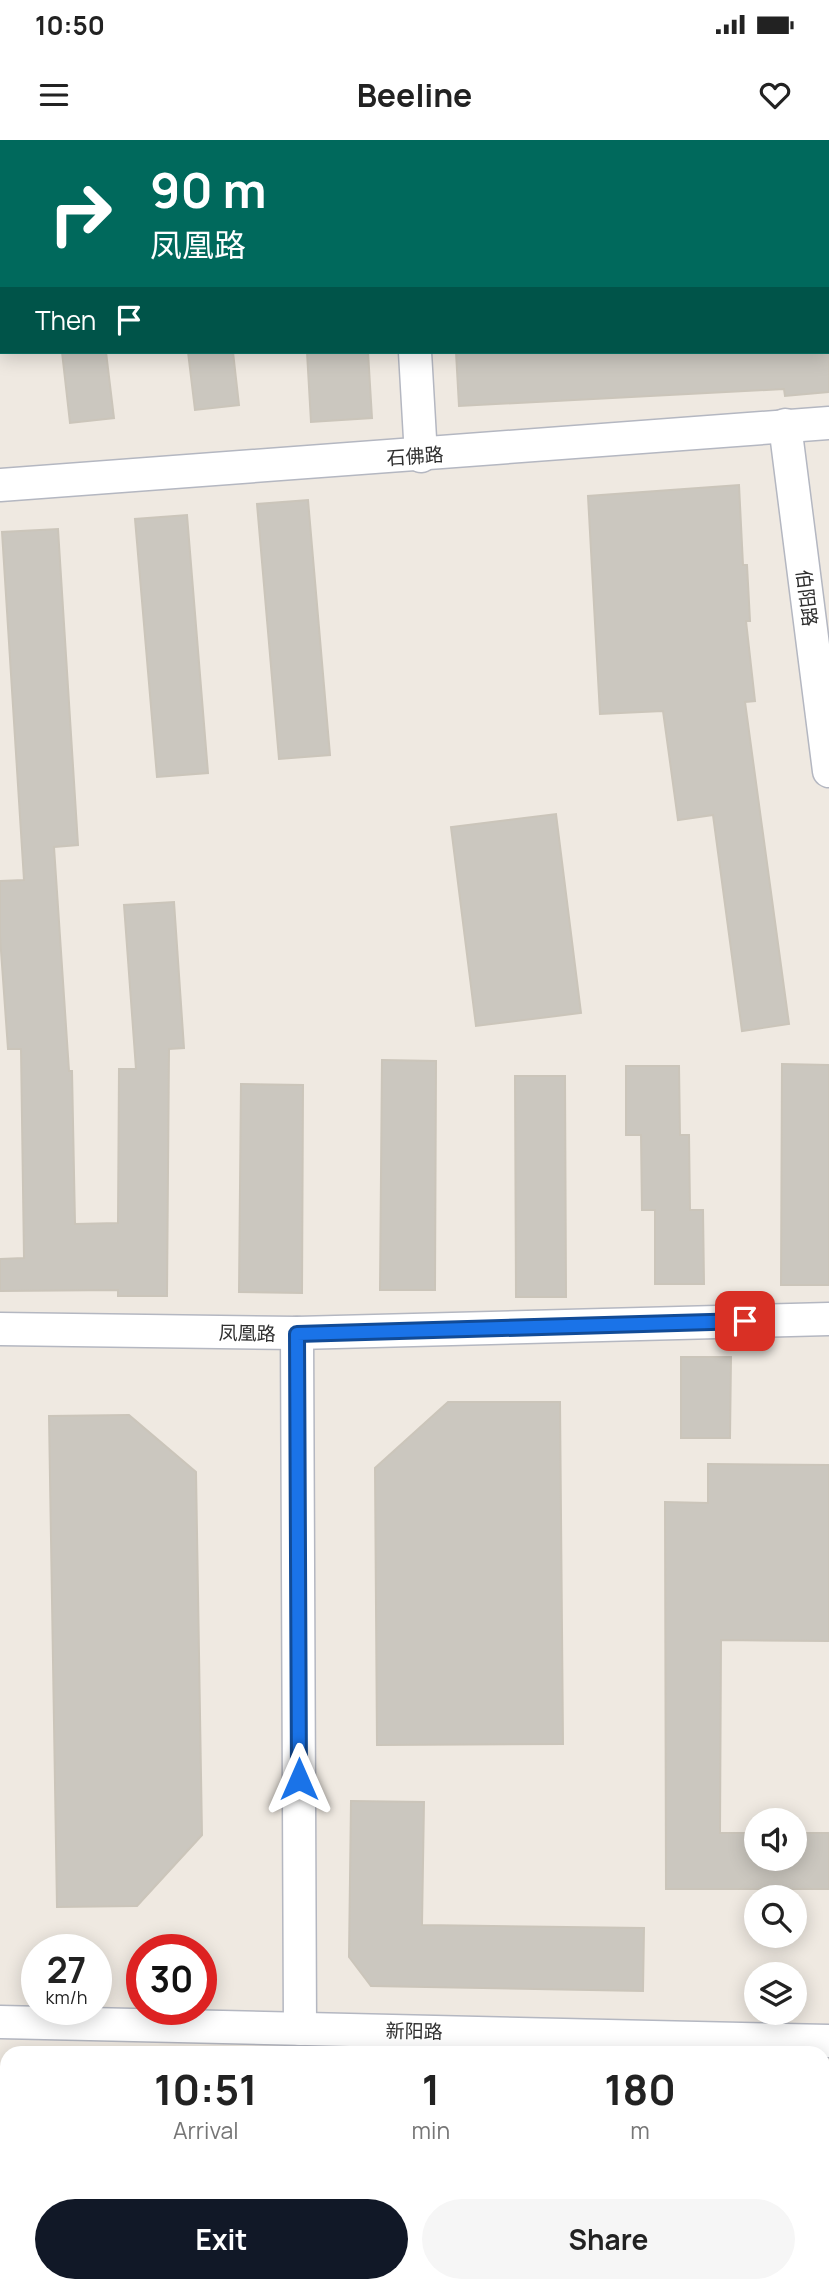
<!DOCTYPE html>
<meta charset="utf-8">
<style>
:root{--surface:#fff;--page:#f6f6f6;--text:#222;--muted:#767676;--accent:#111827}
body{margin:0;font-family:Manrope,"Noto Sans SC",sans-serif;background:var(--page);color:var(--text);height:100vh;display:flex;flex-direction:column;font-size:26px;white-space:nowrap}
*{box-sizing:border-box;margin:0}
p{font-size:23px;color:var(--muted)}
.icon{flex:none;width:38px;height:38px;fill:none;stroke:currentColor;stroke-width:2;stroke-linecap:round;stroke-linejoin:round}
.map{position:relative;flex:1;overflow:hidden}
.side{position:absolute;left:0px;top:1906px;width:830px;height:247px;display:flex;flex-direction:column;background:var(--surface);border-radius:21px 21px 0 0;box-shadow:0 4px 18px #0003}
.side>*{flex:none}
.hud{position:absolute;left:0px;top:0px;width:830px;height:214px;box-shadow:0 4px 18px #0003;background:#00695c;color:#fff;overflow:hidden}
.controls{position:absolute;left:744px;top:1668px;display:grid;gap:14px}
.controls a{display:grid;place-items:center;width:63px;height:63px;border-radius:50%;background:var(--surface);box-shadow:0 4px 18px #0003;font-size:35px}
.speed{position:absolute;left:21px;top:1794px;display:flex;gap:14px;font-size:35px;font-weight:700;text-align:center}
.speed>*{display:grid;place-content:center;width:91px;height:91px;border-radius:50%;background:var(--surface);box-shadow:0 4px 18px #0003;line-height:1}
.speed small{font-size:18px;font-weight:400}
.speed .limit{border:10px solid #d22;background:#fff;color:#111}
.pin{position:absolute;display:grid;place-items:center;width:60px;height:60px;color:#fff;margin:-30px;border-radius:14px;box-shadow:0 4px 10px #0006}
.me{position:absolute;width:77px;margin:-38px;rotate:0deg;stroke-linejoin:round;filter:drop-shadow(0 0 5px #0008)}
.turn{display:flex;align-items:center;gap:24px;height:147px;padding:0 35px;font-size:32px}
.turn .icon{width:91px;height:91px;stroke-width:2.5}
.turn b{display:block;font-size:49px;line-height:60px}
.then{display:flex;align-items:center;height:66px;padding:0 35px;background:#0003;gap:14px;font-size:26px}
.eta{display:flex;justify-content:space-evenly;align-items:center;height:119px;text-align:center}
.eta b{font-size:42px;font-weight:700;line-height:49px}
.cta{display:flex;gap:14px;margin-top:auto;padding:14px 35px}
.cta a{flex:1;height:80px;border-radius:42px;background:var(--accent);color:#fff;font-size:28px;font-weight:700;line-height:80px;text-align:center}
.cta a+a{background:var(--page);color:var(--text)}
.status{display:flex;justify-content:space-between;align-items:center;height:49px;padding:0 35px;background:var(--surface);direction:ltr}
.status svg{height:19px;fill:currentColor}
header{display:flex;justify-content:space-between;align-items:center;height:91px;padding:0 35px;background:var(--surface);font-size:32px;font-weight:700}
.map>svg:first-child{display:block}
.building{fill:#cbc7bf;stroke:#cbc5ba;stroke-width:2}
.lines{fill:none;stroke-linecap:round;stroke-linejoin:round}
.street-casing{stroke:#b4b7c1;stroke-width:35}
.street{stroke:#fff;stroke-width:32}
.route-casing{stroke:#114b97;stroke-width:18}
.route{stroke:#1a73e8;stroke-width:12}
.labels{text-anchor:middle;stroke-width:5;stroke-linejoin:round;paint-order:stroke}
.street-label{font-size:19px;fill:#2e2e2e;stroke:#fff}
</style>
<div class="status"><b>10:50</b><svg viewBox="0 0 49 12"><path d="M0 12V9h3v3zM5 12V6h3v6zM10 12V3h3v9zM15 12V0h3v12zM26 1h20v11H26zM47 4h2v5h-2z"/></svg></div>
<header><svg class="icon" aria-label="menu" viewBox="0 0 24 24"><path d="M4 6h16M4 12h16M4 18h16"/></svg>Beeline<svg class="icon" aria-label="heart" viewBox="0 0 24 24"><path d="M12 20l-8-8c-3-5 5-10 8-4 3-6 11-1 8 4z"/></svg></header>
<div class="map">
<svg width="829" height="2151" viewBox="0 0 829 2151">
<rect width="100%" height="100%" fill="#efe9e1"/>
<g class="building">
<polygon points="62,212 106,212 114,278 70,283"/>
<polygon points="188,212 233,212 239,265 195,270"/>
<polygon points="307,212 368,212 372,278 311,282"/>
<polygon points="456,212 829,212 829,252 785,256 784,249 459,266"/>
<polygon points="739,345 743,425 747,425 750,481 746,481 755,561 745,562 789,884 742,891 713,675 678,680 663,571 600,574 588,356"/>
<polygon points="308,360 330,615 279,619 257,364"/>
<polygon points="187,375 208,633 157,637 135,379"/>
<polygon points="58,389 78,705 54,707 69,931 72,931 75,1084 118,1083 119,929 136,929 124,765 174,762 184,908 169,909 167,1156 118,1156 118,1150 0,1151 0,1119 24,1118 21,909 8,909 0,797 0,741 24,740 2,392"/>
<polygon points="556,674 581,873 476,886 451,687"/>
<polygon points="382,920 436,921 435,1150 380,1150"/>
<polygon points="782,924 829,925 829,1145 781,1145"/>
<polygon points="626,926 679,926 680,995 689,995 690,1070 703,1070 704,1144 655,1144 655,1070 642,1070 641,995 626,995"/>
<polygon points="515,936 565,936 566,1157 516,1157"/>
<polygon points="241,944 303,945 302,1153 239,1152"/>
<polygon points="681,1217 731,1217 730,1298 681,1298"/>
<polygon points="448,1262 560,1262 563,1604 377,1605 375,1328"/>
<polygon points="129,1275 196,1332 202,1695 137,1766 57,1767 49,1276"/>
<polygon points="708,1324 829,1325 829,1501 721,1500 720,1693 756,1693 756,1718 794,1718 794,1693 829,1693 829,1749 666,1749 665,1362 708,1363"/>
<polygon points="351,1661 424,1662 422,1785 644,1788 643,1851 371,1846 349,1817"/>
</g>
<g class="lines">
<g class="street-casing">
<g id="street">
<polyline points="401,0 401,2"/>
<polyline points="415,212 421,316"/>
<polyline points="785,285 829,631"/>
<polyline points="0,345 829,283"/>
<polyline points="0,1189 297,1193 829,1179"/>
<polyline points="297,1193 300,1889"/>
<polyline points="0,1882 829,1901"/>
</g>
</g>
<use href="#street" class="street"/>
</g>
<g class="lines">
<g class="route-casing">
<polyline id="route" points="299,1639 297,1194 745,1181"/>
</g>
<use href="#route" class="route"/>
</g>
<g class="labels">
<g class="street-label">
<text transform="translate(415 316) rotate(-4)" y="7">石佛路</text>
<text transform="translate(807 458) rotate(83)" y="7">伯阳路</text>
<text transform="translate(247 1193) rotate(1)" y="7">凤凰路</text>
<text transform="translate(414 1891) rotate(1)" y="7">新阳路</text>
</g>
</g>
</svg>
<div class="controls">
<a><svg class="icon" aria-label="sound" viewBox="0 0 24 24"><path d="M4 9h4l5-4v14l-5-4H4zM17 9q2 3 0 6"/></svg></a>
<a><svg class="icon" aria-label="search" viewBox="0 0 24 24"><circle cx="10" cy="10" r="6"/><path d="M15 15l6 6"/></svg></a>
<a><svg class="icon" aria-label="layers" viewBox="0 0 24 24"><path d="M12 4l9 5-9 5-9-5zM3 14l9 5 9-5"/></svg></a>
</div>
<div class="speed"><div>27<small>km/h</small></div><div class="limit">30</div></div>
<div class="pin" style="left:745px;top:1181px;background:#d93025"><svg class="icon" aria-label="arrive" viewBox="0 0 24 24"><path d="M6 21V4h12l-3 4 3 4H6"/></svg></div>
<svg class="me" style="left:299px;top:1639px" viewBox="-20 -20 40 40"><path d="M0-17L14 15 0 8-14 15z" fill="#1a73e8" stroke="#fff" stroke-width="4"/></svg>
<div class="hud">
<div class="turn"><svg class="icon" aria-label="right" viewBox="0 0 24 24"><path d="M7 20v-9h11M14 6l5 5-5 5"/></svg><div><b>90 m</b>凤凰路</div></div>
<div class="then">Then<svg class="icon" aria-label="arrive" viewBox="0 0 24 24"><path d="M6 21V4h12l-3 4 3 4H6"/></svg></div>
</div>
<section class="side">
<div class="eta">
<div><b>10:51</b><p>Arrival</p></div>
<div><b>1</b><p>min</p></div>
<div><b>180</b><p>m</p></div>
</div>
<div class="cta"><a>Exit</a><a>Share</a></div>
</section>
</div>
